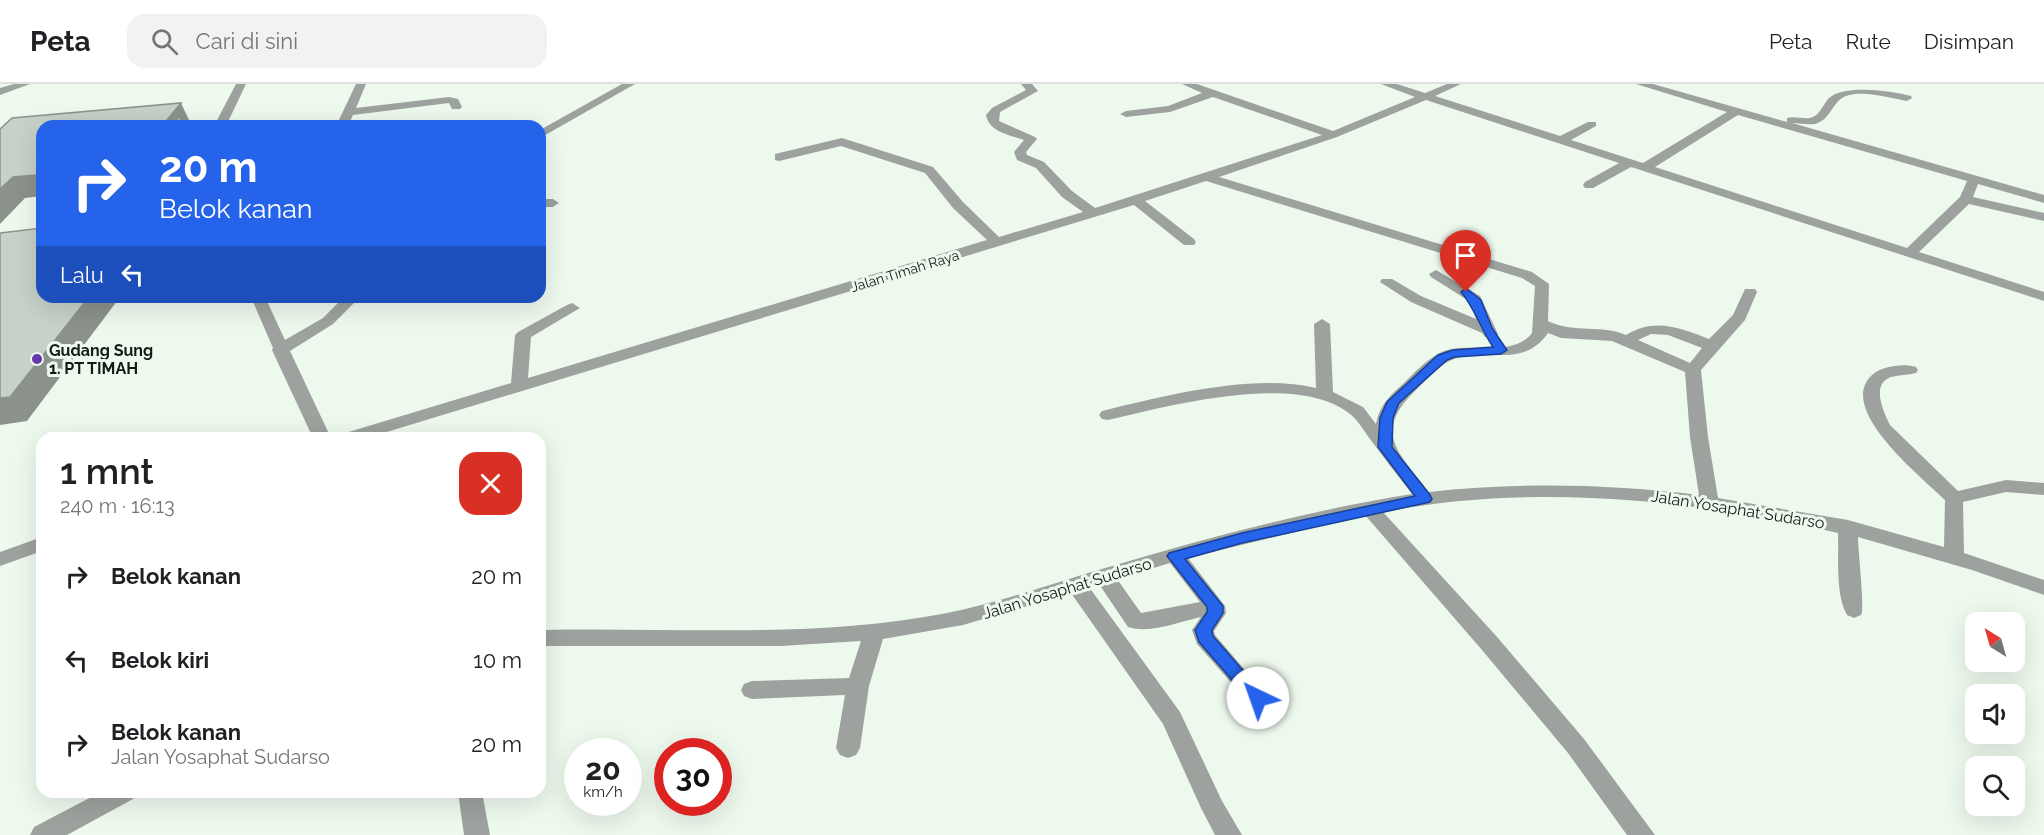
<!DOCTYPE html>
<html lang="id">
<meta charset="utf-8">
<style>
:root{--surface:#fff;--page:#f2f2f2;--text:#202124;--muted:#757577;--line:#e0e0e0}
body{margin:0;font-family:Raleway,sans-serif;background:var(--page);color:var(--text);height:100vh;display:flex;flex-direction:column;font-size:22px;white-space:nowrap}
*{box-sizing:border-box;margin:0}
p{font-size:20px;color:var(--muted)}
.icon{flex:none;width:33px;height:33px;fill:none;stroke:currentColor;stroke-width:2;stroke-linecap:round;stroke-linejoin:round}
.map{position:relative;flex:1;overflow:hidden}
.sheet{position:absolute;left:36px;top:348px;width:510px;height:366px;display:flex;flex-direction:column;background:var(--surface);border-radius:18px;box-shadow:0 6px 24px #0002}
.sheet>*{flex:none}
.banner{position:absolute;left:36px;top:36px;width:510px;height:183px;border-radius:18px;box-shadow:0 6px 24px #0002;background:#2563eb;color:#fff;overflow:hidden}
.needle{width:39px;rotate:323deg}
.tools{position:absolute;left:1965px;top:528px;display:grid;gap:12px}
.tools a{display:grid;place-items:center;width:60px;height:60px;border-radius:12px;background:var(--surface);box-shadow:0 6px 24px #0002;font-size:30px}
.speed{position:absolute;left:564px;top:654px;display:flex;gap:12px;font-size:30px;font-weight:700;text-align:center}
.speed>*{display:grid;place-content:center;width:78px;height:78px;border-radius:50%;background:var(--surface);box-shadow:0 6px 24px #0002;line-height:1}
.speed small{font-size:15px;font-weight:400}
.speed .limit{border:9px solid #d22;background:#fff;color:#111}
.pin{position:absolute;display:grid;place-items:center;width:51px;height:51px;color:#fff;margin:-62px -26px;border-radius:50% 50% 50% 0;rotate:-45deg;box-shadow:0 0 6px #0007}
.pin .icon{rotate:45deg}
.me{position:absolute;width:66px;margin:-33px;rotate:318deg;stroke-linejoin:round;filter:drop-shadow(0 0 4px #0008)}
.turn{display:flex;align-items:center;gap:21px;height:126px;padding:0 24px;font-size:27px}
.turn .icon{width:78px;height:78px;stroke-width:2.5}
.turn b{display:block;font-size:42px;line-height:51px}
.then{display:flex;align-items:center;height:57px;padding:0 24px;background:#0003;gap:12px;font-size:22px}
.round{display:grid;place-items:center;flex:none;width:63px;height:63px;border-radius:18px;background:var(--page)}
.overview{display:flex;align-items:center;justify-content:space-between;height:102px;padding:0 24px}
h1{font-size:36px;font-weight:600;line-height:45px}
ul{padding:0;list-style:none}
li{display:flex;align-items:center;gap:18px;height:84px;padding:0 24px}
li div{flex:1}
li b{display:block;font-size:22px}
li em{font-style:normal}
header{display:flex;align-items:center;gap:36px;box-sizing:border-box;height:84px;padding:0 30px;background:var(--surface);border-bottom:2px solid var(--line)}
header strong{font-size:28px}
nav{display:flex;gap:33px;margin-inline-start:auto;font-size:21px}
.search{width:420px;height:54px;background:var(--page);display:flex;align-items:center;gap:15px;box-sizing:border-box;padding:0 21px;border-radius:18px;color:var(--muted);font-size:22px}
.map>svg:first-child{display:block}
.lines{fill:none;stroke-linecap:round;stroke-linejoin:round}
.street{fill:#9da29e;fill-rule:evenodd}
.shaded-wall{fill:#8b928b}
.building{fill:#c6d1c7;stroke:#8b928b;stroke-width:1.5}
.route{fill:#2563eb;stroke:#184099;stroke-width:1.5}
.poi-dot{fill:#6536ae;stroke:#eef9ee;stroke-width:2}
.labels{text-anchor:middle;stroke-width:6;stroke-linejoin:round;paint-order:stroke}
.far-street-label{font-size:14px;fill:#161a16;stroke:#eef9ee}
.poi-label{font-size:16px;font-weight:bold;fill:#161a16;stroke:#eef9ee;text-anchor:start}
.street-label{font-size:16px;fill:#161a16;stroke:#eef9ee}
</style>
<header>
<strong>Peta</strong>
<div class="search"><svg class="icon" aria-label="search" viewBox="0 0 24 24"><circle cx="10" cy="10" r="6"/><path d="M15 15l6 6"/></svg>Cari di sini</div>
<nav><a>Peta</a><a>Rute</a><a>Disimpan</a></nav>
</header>
<div class="map">
<svg width="2044" height="751" viewBox="0 0 2044 751">
<rect width="100%" height="100%" fill="#eef9ee"/>
<g class="lines">
<g class="street">
<polygon points="14,0 30,0 0,11 0,4"/>
<polygon points="236,0 246,0 226,42 214,42"/>
<polygon points="356,0 366,0 356,24 449,13 458,15 462,23 460,25 452,25 449,19 353,31 348,42 336,42"/>
<polygon points="622,0 635,0 540,54 540,46"/>
<path d="M 1021,0 L 1032,0 L 1038,7 L 1000,28 L 999,37 L 1035,53 L 1037,55 L 1026,68 L 1027,71 L 1044,78 L 1072,107 L 1095,124 L 1322,51 L 1213,13 L 1170,28 L 1126,33 L 1120,30 L 1126,27 L 1168,22 L 1202,9 L 1182,0 L 1197,0 L 1333,47 L 1415,13 L 1381,0 L 1397,0 L 1425,9 L 1447,0 L 1461,0 L 1435,12 L 1560,52 L 1588,38 L 1596,38 L 1596,42 L 1571,56 L 1643,79 L 1727,28 L 1636,0 L 1653,0 L 1787,38 L 1787,34 C 1795,32 1803,35 1810,34 C 1820,32 1823,20 1829,14 C 1845,0 1891,7 1911,12 L 1912,14 L 1907,17 C 1889,14 1864,6 1846,12 C 1832,17 1831,36 1815,40 C 1807,41 1799,39 1792,39 L 2044,111 L 2044,119 L 1978,100 L 1973,113 L 2044,129 L 2044,137 L 1969,120 L 1919,168 L 2044,208 L 2044,217 L 1631,83 L 1593,104 L 1585,104 L 1583,101 L 1585,98 L 1619,79 L 1426,16 L 1337,53 L 1219,93 L 1532,188 L 1549,200 L 1548,237 C 1576,250 1601,240 1626,251 C 1654,233 1681,244 1709,255 L 1733,231 L 1745,205 L 1755,205 L 1757,208 L 1745,236 L 1701,286 L 1708,353 L 1718,414 L 1848,436 L 1944,463 L 1945,416 C 1923,394 1835,325 1872,291 C 1882,282 1903,279 1916,283 L 1918,286 L 1916,289 C 1908,291 1899,291 1891,293 C 1870,300 1884,329 1890,341 L 1958,407 L 2006,396 L 2044,399 L 2044,411 L 2006,408 L 1963,418 L 1964,469 L 2044,496 L 2044,511 L 1972,486 L 1858,453 C 1858,466 1865,526 1861,531 L 1854,534 L 1847,531 C 1835,511 1839,472 1838,449 C 1691,415 1533,399 1383,428 L 1498,554 L 1584,655 L 1655,751 L 1627,751 L 1568,669 L 1482,566 L 1365,431 L 1188,474 L 1225,522 L 1226,529 L 1214,547 L 1215,551 L 1269,614 L 1266,620 L 1258,623 L 1250,620 L 1197,560 L 1192,546 L 1201,533 C 1178,538 1151,550 1128,543 L 1099,500 L 1089,503 L 1180,628 L 1222,717 L 1242,751 L 1215,751 L 1201,724 L 1163,640 L 1071,509 L 963,541 L 883,555 L 869,602 L 860,664 L 856,671 L 848,674 L 840,671 L 836,664 L 845,611 L 752,615 L 744,612 L 741,606 L 744,600 L 752,597 L 849,594 L 861,557 L 781,562 L 540,562 L 540,546 C 674,543 810,555 942,530 C 1000,519 1056,498 1112,482 C 1210,453 1311,426 1412,410 C 1398,392 1384,374 1370,355 C 1364,347 1358,336 1350,330 C 1297,287 1169,322 1108,336 L 1102,335 L 1099,331 L 1102,327 C 1165,312 1252,289 1316,304 L 1314,240 L 1322,235 L 1330,240 L 1333,308 L 1363,323 L 1376,340 C 1379,322 1390,311 1404,299 C 1415,288 1429,273 1444,267 C 1470,258 1513,274 1532,249 L 1535,202 L 1522,194 L 1206,97 L 1145,117 L 1194,155 L 1196,158 L 1194,161 L 1184,161 L 1134,121 L 367,354 L 339,354 L 342,350 L 511,299 L 515,251 L 518,248 L 567,221 L 572,219 L 580,224 L 531,253 L 528,294 L 987,156 L 953,124 L 925,89 L 841,62 L 779,77 L 775,76 L 775,70 L 842,54 L 933,83 L 963,118 L 999,153 L 1083,128 L 1062,113 L 1036,84 L 1017,76 L 1014,68 L 1024,56 C 1010,51 989,48 986,31 L 992,24 L 1026,6 ZM 1738,31 L 1967,97 L 1960,113 L 1907,164 L 1655,83 ZM 1548,249 L 1561,254 L 1612,257 L 1685,288 L 1690,353 L 1699,411 C 1610,400 1518,398 1429,408 C 1398,368 1371,348 1418,304 C 1428,294 1440,280 1454,275 C 1487,263 1523,285 1548,249 ZM 1651,250 L 1668,251 L 1702,264 L 1690,279 L 1638,256 ZM 1170,479 L 1200,518 L 1141,529 L 1117,495 Z"/>
<polygon points="540,115 553,115 559,119 553,123 540,123"/>
<polygon points="1436,186 1480,212 1498,250 1495,253 1485,253 1482,249 1411,218 1380,198 1382,195 1392,195 1421,212 1476,235 1469,217 1431,193 1429,190"/>
<polygon points="251,213 265,213 285,256 323,234 344,213 360,213 333,240 290,267 331,354 313,354 272,266 273,264"/>
<polygon points="42,453 42,467 0,482 0,468"/>
<polygon points="101,708 136,708 133,715 67,751 30,751 34,743"/>
<polygon points="458,708 482,708 490,751 464,751"/>
</g>
</g>
<g class="shaded-wall">
<polygon points="181,19 190,38 187,42 162,42"/>
<polygon points="42,85 42,112 25,114 0,140 0,105 13,93"/>
<polygon points="89,213 120,213 27,337 0,341 0,314"/>
</g>
<g class="building">
<polygon points="181,19 162,42 42,42 42,85 36,91 13,93 0,105 0,45 12,34"/>
<polygon points="180,33 181,42 169,42"/>
<polygon points="42,144 42,213 89,213 10,313 0,314 0,149"/>
</g>
<path class="route" d="M 1466,204 L 1481,216 L 1492,244 L 1507,266 L 1501,270 L 1455,273 L 1447,276 L 1399,319 L 1393,334 L 1392,363 L 1430,411 L 1432,415 L 1430,418 L 1242,459 L 1185,475 L 1223,522 L 1223,529 L 1212,546 L 1213,552 L 1267,614 L 1264,619 L 1258,621 L 1252,619 L 1199,558 L 1195,546 L 1207,528 L 1207,523 L 1167,472 L 1169,469 L 1242,449 L 1415,412 L 1378,363 L 1380,334 L 1387,318 L 1438,271 L 1453,266 L 1493,263 C 1480,244 1475,224 1461,208 Z"/>
<circle class="poi-dot" cx="37" cy="275" r="6"/>
<g class="labels">
<g class="far-street-label">
<text transform="translate(905 187) rotate(-17)" y="5">Jalan Timah Raya</text>
</g>
<g class="poi-label">
<text x="49" y="272">Gudang Sung<tspan x="49" dy="18">1. PT TIMAH</tspan></text>
</g>
<g class="street-label">
<text transform="translate(1738 425) rotate(9)" y="6">Jalan Yosaphat Sudarso</text>
<text transform="translate(1067 504) rotate(-17)" y="6">Jalan Yosaphat Sudarso</text>
</g>
</g>
</svg>
<div class="tools">
<a><svg class="needle" viewBox="-14 -14 28 28"><path d="M0-13l5 13h-10z" fill="#e53935"/><path d="M0 13l5-13h-10z" fill="#757577"/></svg></a>
<a><svg class="icon" aria-label="sound" viewBox="0 0 24 24"><path d="M4 9h4l5-4v14l-5-4H4zM17 9q2 3 0 6"/></svg></a>
<a><svg class="icon" aria-label="search" viewBox="0 0 24 24"><circle cx="10" cy="10" r="6"/><path d="M15 15l6 6"/></svg></a>
</div>
<div class="speed"><div>20<small>km/h</small></div><div class="limit">30</div></div>
<div class="pin" style="left:1466px;top:208px;background:#d93025"><svg class="icon" aria-label="arrive" viewBox="0 0 24 24"><path d="M6 21V4h12l-3 4 3 4H6"/></svg></div>
<svg class="me" style="left:1258px;top:614px" viewBox="-20 -20 40 40"><circle r="19" fill="#fff"/><path d="M0-13L10 11 0 6-10 11z" fill="#2563eb"/></svg>
<div class="banner">
<div class="turn"><svg class="icon" aria-label="right" viewBox="0 0 24 24"><path d="M7 20v-9h11M14 6l5 5-5 5"/></svg><div><b>20 m</b>Belok kanan</div></div>
<div class="then">Lalu<svg class="icon" aria-label="left" viewBox="0 0 24 24"><path d="M17 20v-9H6M10 6l-5 5 5 5"/></svg></div>
</div>
<section class="sheet">
<div class="overview"><div><h1>1 mnt</h1><p>240 m · 16:13</p></div><a class="round" style="background:#d93025;color:#fff"><svg class="icon" aria-label="close" viewBox="0 0 24 24"><path d="M6 6l12 12M18 6L6 18"/></svg></a></div>
<ul>
<li><svg class="icon" aria-label="right" viewBox="0 0 24 24"><path d="M7 20v-9h11M14 6l5 5-5 5"/></svg><div><b>Belok kanan</b></div><em>20 m</em></li>
<li><svg class="icon" aria-label="left" viewBox="0 0 24 24"><path d="M17 20v-9H6M10 6l-5 5 5 5"/></svg><div><b>Belok kiri</b></div><em>10 m</em></li>
<li><svg class="icon" aria-label="right" viewBox="0 0 24 24"><path d="M7 20v-9h11M14 6l5 5-5 5"/></svg><div><b>Belok kanan</b><p>Jalan Yosaphat Sudarso</p></div><em>20 m</em></li>
</ul>
</section>
</div>
